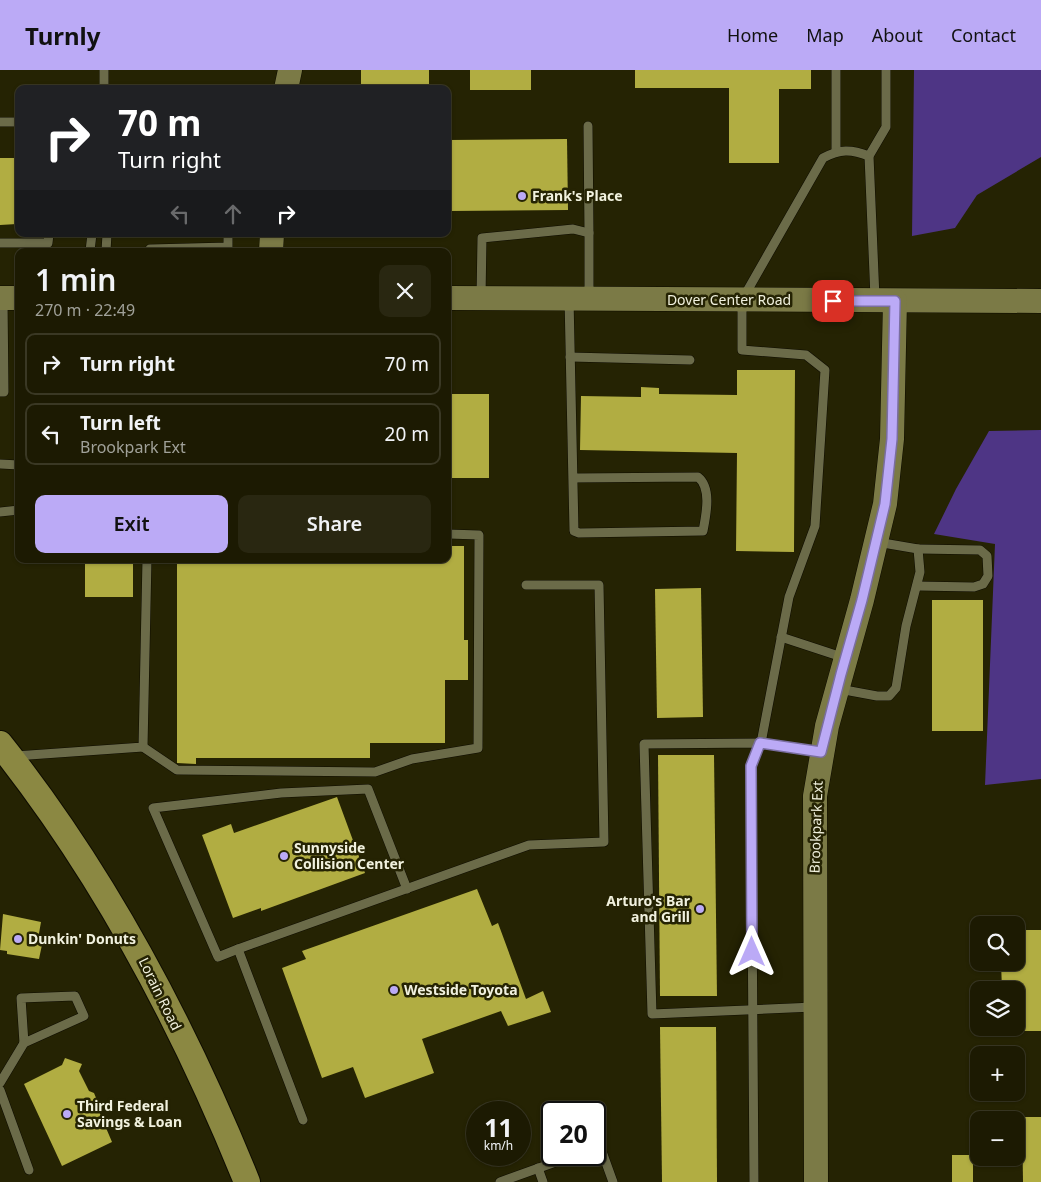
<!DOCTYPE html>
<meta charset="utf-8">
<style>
:root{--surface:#1c1a02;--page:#292711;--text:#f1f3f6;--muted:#a0a199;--line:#3a3824;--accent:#bbaaf6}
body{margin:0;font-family:"Noto Sans",sans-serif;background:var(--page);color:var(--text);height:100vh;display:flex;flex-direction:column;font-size:19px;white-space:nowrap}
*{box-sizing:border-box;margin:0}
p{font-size:16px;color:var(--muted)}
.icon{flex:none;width:28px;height:28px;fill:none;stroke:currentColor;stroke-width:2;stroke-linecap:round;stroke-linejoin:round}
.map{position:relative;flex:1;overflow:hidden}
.sheet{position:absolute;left:15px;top:178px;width:436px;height:315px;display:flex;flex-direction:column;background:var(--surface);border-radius:10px;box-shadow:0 1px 4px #0004,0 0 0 1px var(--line)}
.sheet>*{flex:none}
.top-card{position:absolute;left:15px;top:15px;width:436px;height:152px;border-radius:10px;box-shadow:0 1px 4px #0004,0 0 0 1px var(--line);background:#202124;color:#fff;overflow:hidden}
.buttons{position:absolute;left:970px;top:846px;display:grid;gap:10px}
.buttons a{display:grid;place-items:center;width:55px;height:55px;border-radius:10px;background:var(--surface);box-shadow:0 1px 4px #0004,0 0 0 1px var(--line);font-size:25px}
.speed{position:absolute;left:466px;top:1031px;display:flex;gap:10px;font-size:25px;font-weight:700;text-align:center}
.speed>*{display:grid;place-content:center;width:65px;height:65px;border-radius:50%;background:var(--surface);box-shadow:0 1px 4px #0004,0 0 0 1px var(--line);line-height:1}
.speed small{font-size:12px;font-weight:400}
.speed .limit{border:2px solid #111;border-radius:8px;background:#fff;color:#111}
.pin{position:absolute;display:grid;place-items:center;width:42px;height:42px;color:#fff;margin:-21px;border-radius:10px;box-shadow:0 2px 8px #0006}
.me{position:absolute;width:55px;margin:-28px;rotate:0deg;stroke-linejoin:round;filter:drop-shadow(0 0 4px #0008)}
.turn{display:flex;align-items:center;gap:18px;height:105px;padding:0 20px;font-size:22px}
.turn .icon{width:65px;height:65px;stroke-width:2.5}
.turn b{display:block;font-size:35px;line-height:42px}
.lanes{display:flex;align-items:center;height:48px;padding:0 20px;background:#0003;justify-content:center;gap:25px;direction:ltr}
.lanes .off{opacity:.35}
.round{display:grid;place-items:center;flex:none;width:52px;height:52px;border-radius:10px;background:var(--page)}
.headline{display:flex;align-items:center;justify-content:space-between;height:85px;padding:0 20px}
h1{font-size:30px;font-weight:600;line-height:38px}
.cta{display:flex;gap:10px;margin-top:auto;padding:10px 20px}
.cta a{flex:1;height:58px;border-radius:10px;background:var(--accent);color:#111;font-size:20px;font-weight:600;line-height:58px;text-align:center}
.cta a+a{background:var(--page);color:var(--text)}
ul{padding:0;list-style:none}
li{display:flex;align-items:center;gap:15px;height:62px;margin:0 10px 8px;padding:0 10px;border:2px solid var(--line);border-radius:10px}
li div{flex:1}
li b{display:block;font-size:19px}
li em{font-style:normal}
header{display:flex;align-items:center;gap:30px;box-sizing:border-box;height:70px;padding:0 25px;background:var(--accent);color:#111}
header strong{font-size:24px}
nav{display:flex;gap:28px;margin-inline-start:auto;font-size:18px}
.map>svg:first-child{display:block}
.forest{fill:#4e3585}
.building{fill:#b1ad42}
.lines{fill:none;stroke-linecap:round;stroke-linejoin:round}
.lane-casing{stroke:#0e0c00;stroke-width:10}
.secondary-casing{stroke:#0e0c00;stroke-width:25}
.primary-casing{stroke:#0e0c00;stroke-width:28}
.lane{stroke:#6b6b49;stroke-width:9}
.secondary{stroke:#7b7a46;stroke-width:24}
.primary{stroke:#8b8842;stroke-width:26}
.route-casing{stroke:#7a6ea0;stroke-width:12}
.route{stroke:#bbaaf6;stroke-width:9}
.poi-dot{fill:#bbaaf6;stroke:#252303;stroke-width:2}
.labels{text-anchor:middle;stroke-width:5;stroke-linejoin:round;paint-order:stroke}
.poi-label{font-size:14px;font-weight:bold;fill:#f1f1de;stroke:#252303;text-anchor:start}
.street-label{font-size:14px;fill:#f1f1de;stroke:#252303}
</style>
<header>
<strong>Turnly</strong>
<nav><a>Home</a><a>Map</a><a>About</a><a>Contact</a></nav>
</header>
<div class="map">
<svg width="1041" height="1112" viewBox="0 0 1041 1112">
<rect width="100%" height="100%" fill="#252303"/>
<g class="forest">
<polygon points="914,0 1041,0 1041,87 977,125 955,158 912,166"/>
<polygon points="1041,360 1041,709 985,715 995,474 934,464 956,419 989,361"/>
</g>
<g class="building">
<rect x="361" y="0" width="68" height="17"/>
<rect x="470" y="0" width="61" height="20"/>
<polygon points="635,0 811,0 811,19 779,19 779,93 729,93 729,18 635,18"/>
<polygon points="567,69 568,140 449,141 448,70"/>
<polygon points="0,88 18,88 17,154 0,155"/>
<polygon points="737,300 795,300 794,482 736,481 737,383 580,380 581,326 641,327 641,317 659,318 659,324 737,325"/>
<rect x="448" y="324" width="41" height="84"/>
<polygon points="448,476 464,476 464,570 468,570 468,610 445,610 445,673 370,673 370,688 196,688 196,694 177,693 177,489 448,489"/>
<rect x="85" y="489" width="48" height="38"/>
<polygon points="701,518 703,647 657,648 655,519"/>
<rect x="932" y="530" width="51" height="131"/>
<polygon points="658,685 714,685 717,926 660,926"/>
<polygon points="337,727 365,803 261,841 261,838 233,848 202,765 231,754 234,763"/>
<polygon points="477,819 492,856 498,853 526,929 543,921 551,942 508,956 501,941 422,969 434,1003 365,1028 353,997 322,1008 282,898 306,889 302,881"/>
<polygon points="3,844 41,852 38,869 43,870 39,889 7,884 7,881 0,880"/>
<polygon points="1026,860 1041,860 1041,961 1016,961 1016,920 1002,920 1001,892 1016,892 1016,885 1026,885"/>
<polygon points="660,957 716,957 717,1112 662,1112"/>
<polygon points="65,988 82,994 79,1001 89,1021 94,1023 99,1035 98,1039 112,1072 62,1096 24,1014 62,995"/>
<polygon points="1022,1047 1041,1047 1041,1112 1023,1112"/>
<rect x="952" y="1085" width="21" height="27"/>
</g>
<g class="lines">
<g class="lane-casing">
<g id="lane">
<polyline points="836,0 836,80"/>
<polyline points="104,19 104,0"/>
<polyline points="0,52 19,52"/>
<polyline points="588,56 589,163"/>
<polyline points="0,173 48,173 49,164"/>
<polyline points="90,181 92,164"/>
<polyline points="106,181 107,164"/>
<polyline points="150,181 150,179 228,177 228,164"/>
<polyline points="481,228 482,168 573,159 589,163 589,227"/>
<polyline points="875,228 869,86 886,57 886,0"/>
<path d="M 569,229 C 571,306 572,383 574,461 L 579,463 L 703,461 C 706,445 712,418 698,407 L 573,408"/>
<polyline points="570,287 690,290"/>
<polyline points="0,322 4,322 3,229"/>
<polyline points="0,394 19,395"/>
<polyline points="0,442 19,440"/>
<polyline points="917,516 974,517 983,514 988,506 987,486 980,480 918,479"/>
<polyline points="781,567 845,588"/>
<polyline points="839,619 877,626 889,626 896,618 906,556 920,502 918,479 877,472"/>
<polyline points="143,677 177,700 375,702 412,689 478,678 479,465 448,464"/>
<polyline points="15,686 143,677 147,489"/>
<polyline points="238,879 218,887 153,738 281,723 368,719 407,819"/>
<polygon points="75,926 84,946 24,973 21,928"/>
<polyline points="814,937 652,944 644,674 761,673 821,682"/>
<polyline points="0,1013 24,973"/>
<polyline points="0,1020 29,1100"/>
<polyline points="303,1050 238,879 529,775 604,772 599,515 526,515"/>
<polyline points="595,1078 600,1076 613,1112"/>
<polyline points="538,1098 543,1112"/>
<polyline points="500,1112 575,1085"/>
<path d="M 754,1112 L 751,696 L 761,673 L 789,527 L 815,456 L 825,300 L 806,285 L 742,280 L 742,230 L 823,88 C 840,79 851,79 869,86"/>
</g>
</g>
<g class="secondary-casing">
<g id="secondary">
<polyline points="286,19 290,0"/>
<polyline points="271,181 272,164"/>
<polyline points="0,228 19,228"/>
<polyline points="448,228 1041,231"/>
<polyline points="816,1112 815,726 827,656 862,530 885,434 892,369 895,231"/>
</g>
</g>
<g class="primary-casing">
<path id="primary" d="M 0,674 C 105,806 184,956 247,1112"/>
</g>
<use href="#lane" class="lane"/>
<use href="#secondary" class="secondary"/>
<use href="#primary" class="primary"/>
</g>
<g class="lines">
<g class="route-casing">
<polyline id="route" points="752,882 751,696 760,673 821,682 841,604 862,530 885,434 892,369 895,231 833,231"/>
</g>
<use href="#route" class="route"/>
</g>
<g class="poi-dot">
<circle cx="522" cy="126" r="5"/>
<circle cx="284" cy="786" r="5"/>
<circle cx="700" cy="839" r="5"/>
<circle cx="18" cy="869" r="5"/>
<circle cx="394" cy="920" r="5"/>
<circle cx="67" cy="1044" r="5"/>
</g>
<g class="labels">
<g class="poi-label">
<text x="532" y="131">Frank's Place</text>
<text x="294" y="783">Sunnyside<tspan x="294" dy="16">Collision Center</tspan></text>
<text x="690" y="836" text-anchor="end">Arturo's Bar<tspan x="690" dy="16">and Grill</tspan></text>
<text x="28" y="874">Dunkin' Donuts</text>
<text x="404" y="925">Westside Toyota</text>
<text x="77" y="1041">Third Federal<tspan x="77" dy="16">Savings &amp; Loan</tspan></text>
</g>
<g class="street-label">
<text x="729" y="235">Dover Center Road</text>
<text transform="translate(816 757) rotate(-88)" y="5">Brookpark Ext</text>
<text transform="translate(160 924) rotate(64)" y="5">Lorain Road</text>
</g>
</g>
</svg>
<div class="buttons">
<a><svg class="icon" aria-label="search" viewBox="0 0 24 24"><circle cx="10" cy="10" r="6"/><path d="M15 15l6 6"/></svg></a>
<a><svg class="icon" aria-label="layers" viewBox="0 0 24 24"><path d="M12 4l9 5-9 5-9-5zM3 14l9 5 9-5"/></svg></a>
<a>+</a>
<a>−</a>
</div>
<div class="speed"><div>11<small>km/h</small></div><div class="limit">20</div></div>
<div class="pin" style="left:833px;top:231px;background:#d93025"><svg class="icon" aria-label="arrive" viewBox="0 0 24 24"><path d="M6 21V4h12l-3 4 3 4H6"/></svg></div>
<svg class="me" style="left:752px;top:882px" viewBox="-20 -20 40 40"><path d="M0-17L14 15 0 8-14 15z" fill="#bbaaf6" stroke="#fff" stroke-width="4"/></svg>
<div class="top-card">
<div class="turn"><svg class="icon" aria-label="right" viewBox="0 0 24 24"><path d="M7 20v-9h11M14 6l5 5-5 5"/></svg><div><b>70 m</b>Turn right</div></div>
<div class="lanes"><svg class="icon off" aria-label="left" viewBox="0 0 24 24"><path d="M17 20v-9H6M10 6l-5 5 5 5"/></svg><svg class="icon off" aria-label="ahead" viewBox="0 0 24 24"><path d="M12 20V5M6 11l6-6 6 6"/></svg><svg class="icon" aria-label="right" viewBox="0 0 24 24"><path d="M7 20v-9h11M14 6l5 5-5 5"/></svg></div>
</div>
<section class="sheet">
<div class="headline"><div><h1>1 min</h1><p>270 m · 22:49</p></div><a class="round"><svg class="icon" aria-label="close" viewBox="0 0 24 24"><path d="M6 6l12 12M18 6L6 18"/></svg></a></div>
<ul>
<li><svg class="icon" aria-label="right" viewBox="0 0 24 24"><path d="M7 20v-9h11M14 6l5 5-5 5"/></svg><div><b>Turn right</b></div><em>70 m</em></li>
<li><svg class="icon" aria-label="left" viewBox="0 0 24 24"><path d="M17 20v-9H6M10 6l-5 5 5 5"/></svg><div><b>Turn left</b><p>Brookpark Ext</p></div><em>20 m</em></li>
</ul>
<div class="cta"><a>Exit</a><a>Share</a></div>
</section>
</div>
